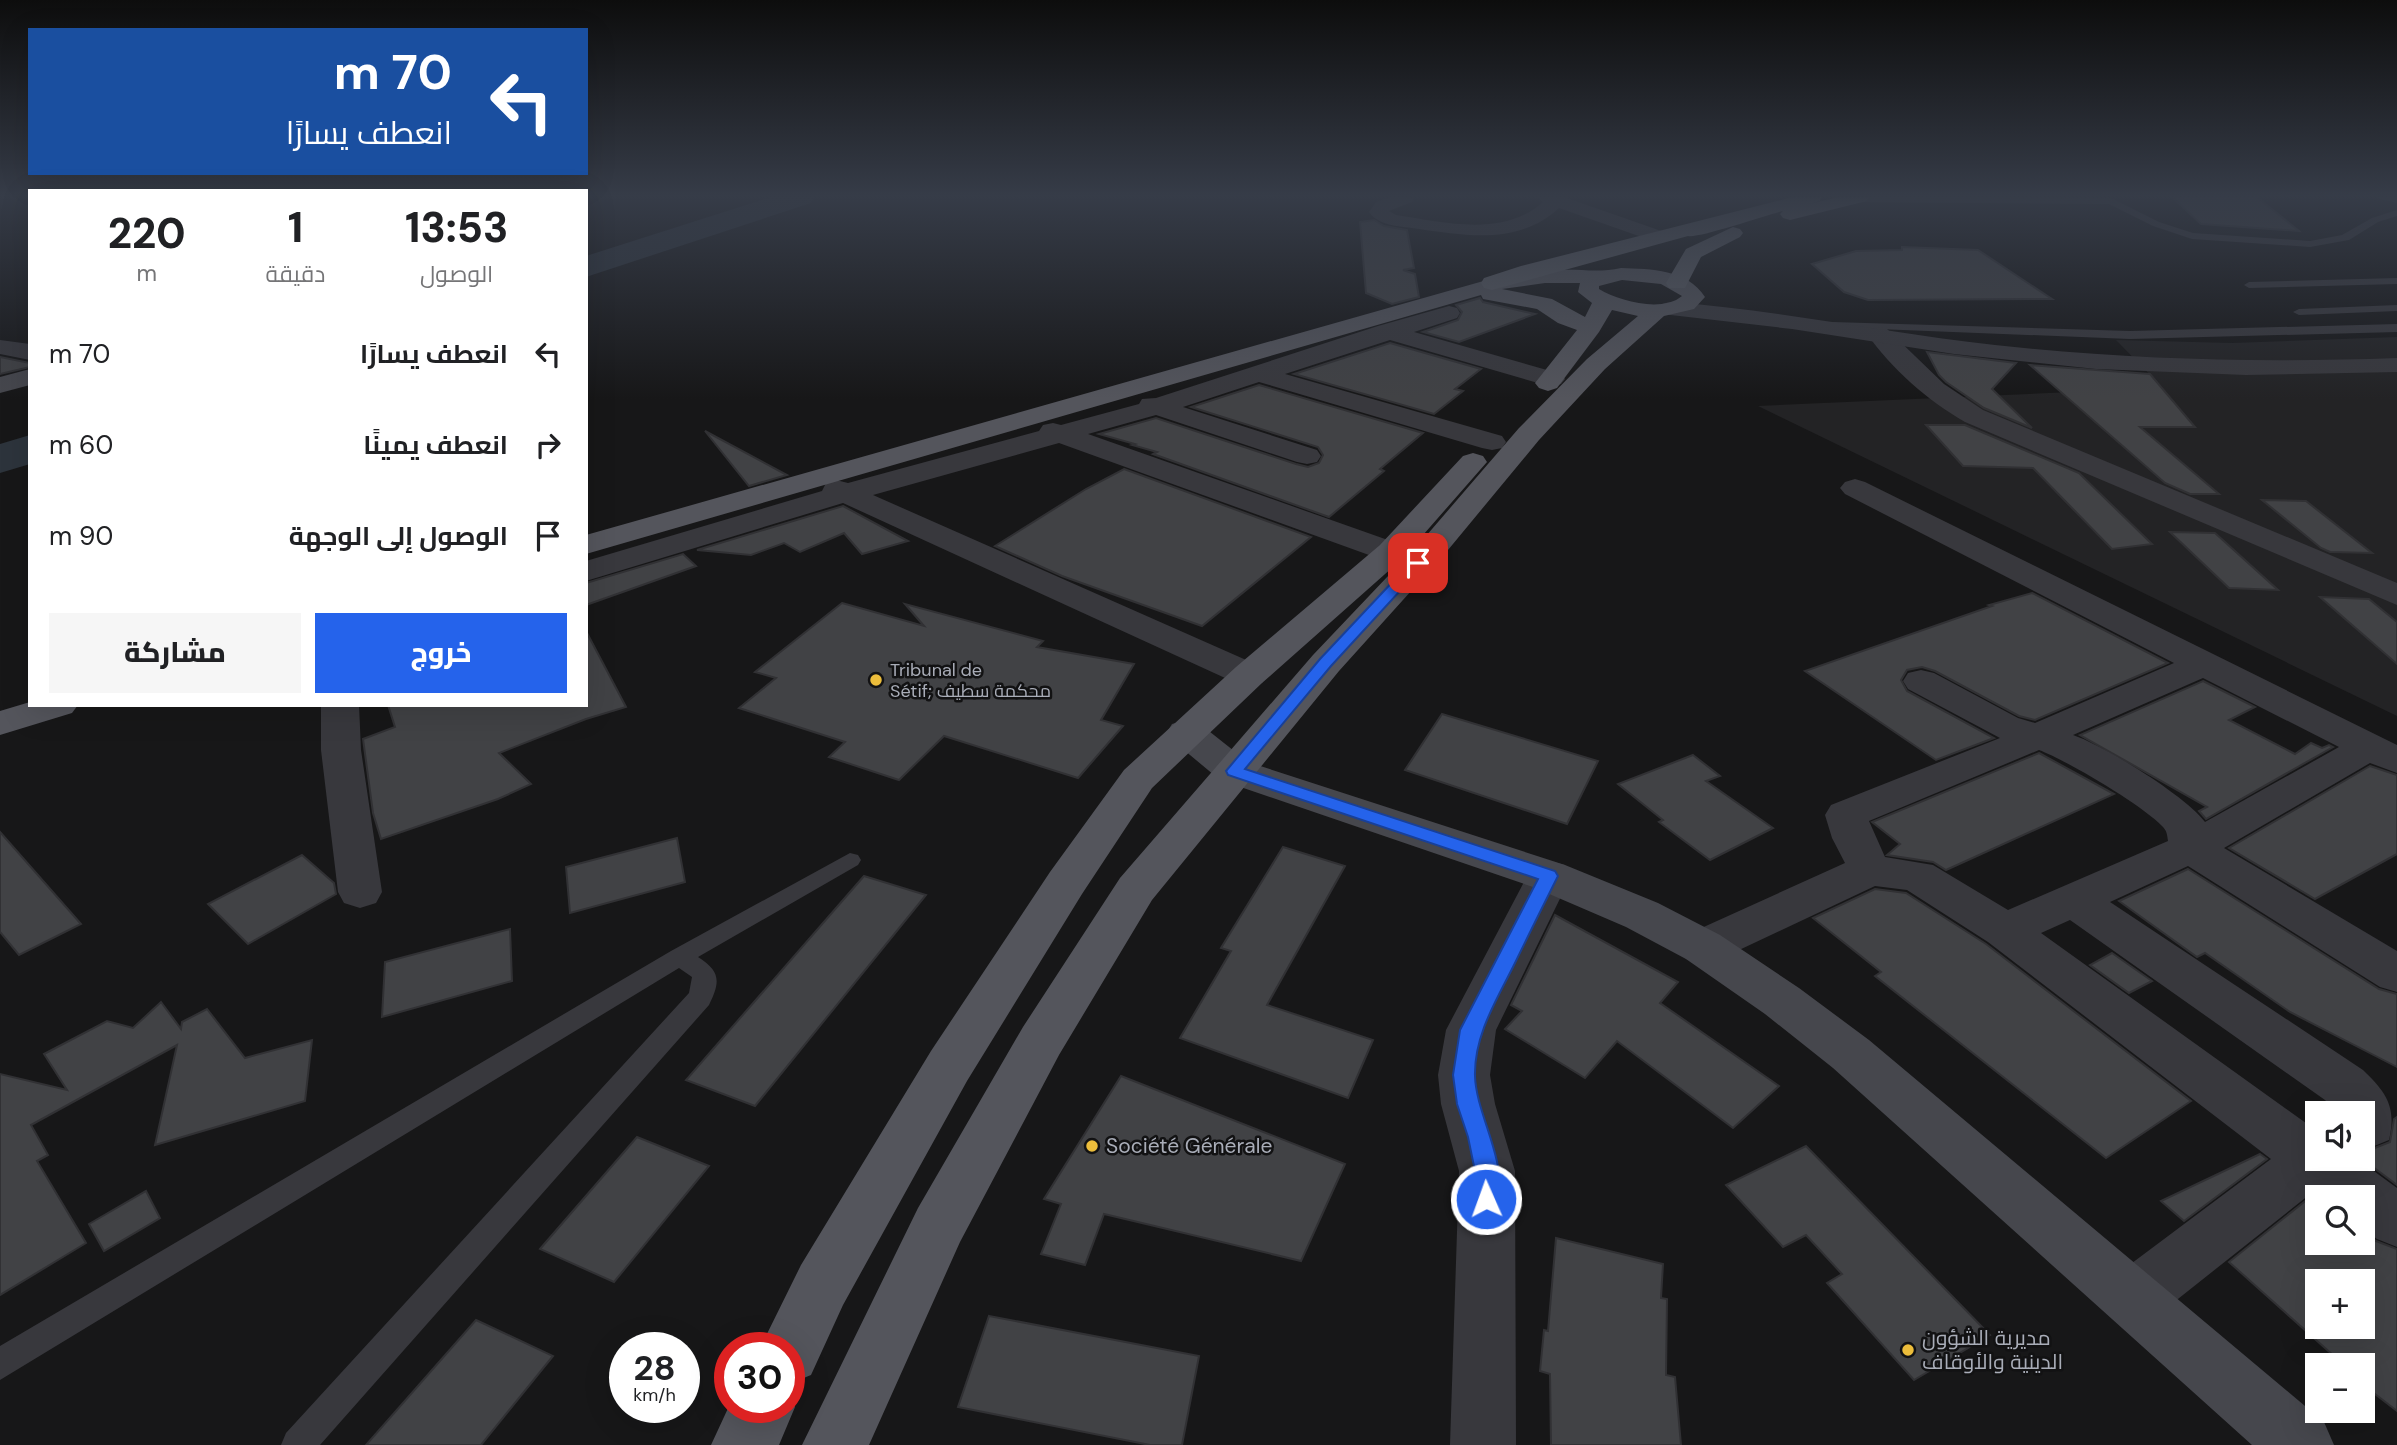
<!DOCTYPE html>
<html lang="ar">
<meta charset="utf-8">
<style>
:root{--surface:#fff;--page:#f6f6f6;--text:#202124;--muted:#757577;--accent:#2563eb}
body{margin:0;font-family:"DM Sans",Cairo,sans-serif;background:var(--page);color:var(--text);direction:rtl;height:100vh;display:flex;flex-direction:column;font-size:26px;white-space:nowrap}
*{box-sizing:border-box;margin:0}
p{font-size:23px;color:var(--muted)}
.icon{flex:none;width:38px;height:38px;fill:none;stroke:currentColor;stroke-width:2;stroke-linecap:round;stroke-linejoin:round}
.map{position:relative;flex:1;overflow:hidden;direction:ltr}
.drawer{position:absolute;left:28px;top:189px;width:560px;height:518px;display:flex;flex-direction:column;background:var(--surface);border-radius:0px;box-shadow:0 7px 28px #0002;direction:rtl}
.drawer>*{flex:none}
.banner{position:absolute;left:28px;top:28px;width:560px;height:147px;border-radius:0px;box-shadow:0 7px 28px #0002;direction:rtl;background:#1a4fa0;color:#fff;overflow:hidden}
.tools{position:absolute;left:2305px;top:1101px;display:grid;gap:14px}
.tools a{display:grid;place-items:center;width:70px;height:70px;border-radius:0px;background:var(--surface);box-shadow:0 7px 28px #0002;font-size:35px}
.speed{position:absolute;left:609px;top:1332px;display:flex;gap:14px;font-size:35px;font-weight:700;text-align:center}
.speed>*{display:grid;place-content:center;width:91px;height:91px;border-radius:50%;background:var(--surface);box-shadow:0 7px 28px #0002;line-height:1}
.speed small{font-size:18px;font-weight:400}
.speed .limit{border:10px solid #d22;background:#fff;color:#111}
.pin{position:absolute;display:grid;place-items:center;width:60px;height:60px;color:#fff;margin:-30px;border-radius:14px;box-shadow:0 4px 10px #0006}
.me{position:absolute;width:77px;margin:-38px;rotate:358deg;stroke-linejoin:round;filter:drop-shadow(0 0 5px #0008)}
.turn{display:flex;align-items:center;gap:24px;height:147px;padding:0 21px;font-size:32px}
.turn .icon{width:91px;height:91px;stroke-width:2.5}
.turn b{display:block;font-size:49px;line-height:60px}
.eta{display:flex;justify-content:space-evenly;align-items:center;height:119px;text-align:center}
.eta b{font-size:42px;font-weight:800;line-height:49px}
.button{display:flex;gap:14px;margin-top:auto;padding:14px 21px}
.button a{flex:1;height:80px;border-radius:0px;background:var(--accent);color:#fff;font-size:28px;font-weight:800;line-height:80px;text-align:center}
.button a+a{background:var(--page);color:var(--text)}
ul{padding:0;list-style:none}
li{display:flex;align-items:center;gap:21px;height:91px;padding:0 21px}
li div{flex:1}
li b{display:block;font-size:26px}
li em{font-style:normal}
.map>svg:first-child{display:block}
.built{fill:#232325}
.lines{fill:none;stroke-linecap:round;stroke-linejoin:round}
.river{fill:#2d343c;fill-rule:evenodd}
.building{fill:#414245;stroke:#313134;stroke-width:2;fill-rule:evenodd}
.service{fill:#38383d;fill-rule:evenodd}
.minor{fill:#38383d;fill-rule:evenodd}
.tertiary{fill:#38383d;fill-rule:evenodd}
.secondary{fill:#46474d;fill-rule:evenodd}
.primary{fill:#54555c;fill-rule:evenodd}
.trunk{fill:#5c5e65;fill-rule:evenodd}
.route{fill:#2563eb;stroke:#184099;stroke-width:2}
.poi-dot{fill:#ecbd3b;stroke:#121213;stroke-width:2.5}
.labels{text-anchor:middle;stroke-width:5;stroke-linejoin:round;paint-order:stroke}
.poi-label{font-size:18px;fill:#a9adb8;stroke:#121213;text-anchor:start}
.near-poi-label{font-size:21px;fill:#a9adb8;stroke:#121213;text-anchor:start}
</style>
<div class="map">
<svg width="2397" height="1445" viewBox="0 0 2397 1445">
<rect width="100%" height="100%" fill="#171718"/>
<polygon class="built" points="2397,337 2397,716 1758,406 2163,388 2116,340 2232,343"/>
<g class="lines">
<g class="river">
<polygon points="771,197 815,197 811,203 586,277 586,256"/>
<polygon points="30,435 30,464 0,473 0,444"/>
</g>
</g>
<g class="building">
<polygon points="2172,197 2257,197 2299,231 2201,224"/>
<polygon points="1374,220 1384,226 1407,230 1414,268 1403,270 1415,274 1419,297 1392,304 1366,293 1360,222"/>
<polygon points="1902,247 1978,250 2052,299 1868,300 1844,292 1812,264 1856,251 1902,250"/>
<polygon points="1480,298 1483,302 1535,314 1459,342 1423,332 1458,320 1462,312 1456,305"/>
<polygon points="1390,343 1481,369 1455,389 1463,391 1434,414 1294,374"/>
<polygon points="1927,352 2016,363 1992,389 2032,428 1984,408 1946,382 1939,375"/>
<polygon points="0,357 30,363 30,367 0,374"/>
<polygon points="2030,365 2150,374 2195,427 2140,427 2219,494 2190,494 2165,483"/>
<polygon points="1259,385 1423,433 1380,469 1384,471 1329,517 1153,454 1157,452 1132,445 1135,444 1099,434 1156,418 1296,464 1308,467 1319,463 1323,455 1318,447 1191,407"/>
<polygon points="1926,425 1965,425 2079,473 2152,544 2112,549 2033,468 1963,466"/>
<polygon points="705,431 787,475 749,486"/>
<polygon points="1124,469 1311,537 1202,626 1062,576 995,546 1086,489"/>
<polygon points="2262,500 2306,501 2372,553 2330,552 2321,548"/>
<polygon points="843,506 908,541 862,554 844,533 800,552 784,543 751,555 697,550"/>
<polygon points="2170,532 2215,533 2278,590 2229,588"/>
<polygon points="683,554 696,566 586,605 586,583"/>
<polygon points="2032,593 2168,663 2035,720 2019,716 1935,671 1922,667 1907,670 1901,680 1907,691 1994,738 1936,760 1805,671 1992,606 1989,605"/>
<polygon points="2320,597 2369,599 2397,622 2397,664"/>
<polygon points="842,603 924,626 905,604 1043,641 1037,647 1134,664 1101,720 1123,726 1078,778 944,736 899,780 829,757 845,742 739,708 776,678 755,672"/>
<polygon points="586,631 626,707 586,719 499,753 531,784 498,799 381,839 373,813 363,739 395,727 388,705 586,705"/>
<polygon points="2203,681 2255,707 2229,720 2295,754 2311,743 2322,748 2329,745 2333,747 2206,819 2199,811 2207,807 2080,735"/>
<polygon points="1442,714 1598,761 1567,824 1405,770"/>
<polygon points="2039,753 2114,794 1946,870 1933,862 1887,855 1900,844 1872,822"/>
<polygon points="1693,755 1720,776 1706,781 1773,828 1710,860 1659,822 1663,820 1618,784"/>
<polygon points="2370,766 2397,775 2397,854 2315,899 2229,848"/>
<polygon points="0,832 81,924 19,955 0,932"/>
<polygon points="677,838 685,882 570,913 566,867"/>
<polygon points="1283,847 1345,866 1267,1005 1373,1040 1348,1098 1180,1038 1231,951 1221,948"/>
<polygon points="302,855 334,883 336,894 248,944 208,904"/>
<polygon points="2188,869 2379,989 2397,994 2397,1067 2290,1012 2205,953 2197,957 2119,901"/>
<polygon points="864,876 926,895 755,1106 686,1080"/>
<polygon points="1875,889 1906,893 1986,944 2191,1101 2106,1158 1875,976 1881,972 1813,918"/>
<polygon points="1555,915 1678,982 1660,1003 1779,1086 1733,1128 1617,1041 1585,1078 1505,1029 1522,1011 1511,1005"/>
<polygon points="510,929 512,981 382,1017 385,962"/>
<polygon points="2112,953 2152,981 2129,993 2090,965"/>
<polygon points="161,1002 181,1029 182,1022 207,1009 245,1058 312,1040 305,1101 155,1145 177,1045 31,1125 48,1155 37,1161 86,1243 0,1295 0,1074 67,1090 44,1054 107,1021 133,1028"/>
<polygon points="1121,1076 1345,1164 1301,1261 1104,1214 1085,1265 1041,1254 1061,1204 1044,1199"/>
<polygon points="2397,1117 2397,1185 2361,1158 2362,1153 2390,1142 2394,1119"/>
<polygon points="637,1137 709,1166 614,1282 540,1249"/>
<polygon points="1806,1146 1990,1335 1914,1380 1827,1283 1842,1274 1806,1235 1783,1247 1726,1185"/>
<polygon points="2260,1154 2267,1159 2184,1221 2161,1201"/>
<polygon points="146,1191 160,1218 104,1251 89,1224"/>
<path d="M 2314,1194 L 2317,1197 L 2317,1242 L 2362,1242 L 2362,1232 L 2376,1241 L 2397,1249 L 2397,1411 L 2362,1384 L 2362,1365 L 2344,1365 L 2229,1262 ZM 2317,1281 L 2362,1281 L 2362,1326 L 2317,1326 Z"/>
<polygon points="1556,1238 1663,1264 1661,1298 1667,1299 1666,1375 1675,1377 1681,1445 1551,1445 1550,1374 1540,1371 1544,1330 1548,1331"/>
<polygon points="989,1316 1199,1356 1182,1445 1150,1445 958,1407"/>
<polygon points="476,1320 553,1356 481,1445 366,1445"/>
</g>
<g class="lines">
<g class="service">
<polygon points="1850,197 2111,198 2159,222 2193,233 2310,241 2342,235 2372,218 2397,210 2397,216 2378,222 2349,240 2310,247 2192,239 2153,226 2109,204 1851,202 1846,199"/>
<polygon points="2378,197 2397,197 2397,203 2380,199"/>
<polygon points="2397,278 2397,284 2249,288 2244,285 2249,282"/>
<polygon points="2397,305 2397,311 2299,315 2293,312 2299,309"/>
<polygon points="1832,322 2130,331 2397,324 2397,332 2130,339 1828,327 1828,323"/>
<path d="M 850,853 L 858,855 L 861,860 L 858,865 L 698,957 C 720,971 721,981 709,1005 L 320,1445 L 281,1445 L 286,1433 L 689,993 L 692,977 L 679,968 L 0,1380 L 0,1346 L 671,951 Z"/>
</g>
<g class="minor">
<path d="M 1390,197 L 1414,198 L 1412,202 L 1389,211 L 1396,215 C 1444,222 1503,238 1543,202 L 1537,197 L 1564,197 L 1667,233 L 1670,237 L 1667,241 L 1653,241 L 1559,208 C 1519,245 1468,236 1419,229 C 1401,226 1380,227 1369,212 L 1376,202 Z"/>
<polygon points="1449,306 1457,308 1460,313 1457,318 1414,332 1561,374 1565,379 1561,384 1552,387 1390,340 1285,374 1502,436 1506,442 1502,448 1492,450 1482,448 1259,382 1183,407 1317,450 1321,456 1317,462 1307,464 1297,462 1156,415 1088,434 1402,545 1407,552 1402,559 1391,562 1380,559 1059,443 873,495 1262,667 1267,675 1262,683 1249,686 1236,683 843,503 586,581 586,561 822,491 826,483 836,480 848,483 1039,431 1043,425 1053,423 1061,425 1139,404 1142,399 1156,398 1378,326"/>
<path d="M 1879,327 L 1887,329 L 1944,384 L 1983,410 L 2397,583 L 2397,605 L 1965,422 C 1927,400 1892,369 1867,334 L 1871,329 Z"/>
<polygon points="0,340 30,344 30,360 0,354"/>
<path d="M 1855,479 L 1865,482 L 2397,745 L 2397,773 L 2370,763 L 2224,848 L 2397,951 L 2397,992 L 2380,987 L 2188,866 L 2110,902 L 2363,1070 C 2386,1092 2397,1107 2389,1140 L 2362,1151 L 2362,1113 L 2338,1113 L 2325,1100 L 2070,920 L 2041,933 L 2317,1131 L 2317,1158 L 2356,1158 L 2397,1188 L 2397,1247 L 2377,1239 L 2362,1228 L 2362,1197 L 2321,1197 L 2314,1191 L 2154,1318 L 2133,1327 L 2112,1318 L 2103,1298 L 2112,1278 L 2271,1159 L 1988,942 L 1907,890 L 1875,886 L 1720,959 L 1703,964 L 1686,959 L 1679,947 L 1686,935 L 1845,863 L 1832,838 L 1825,815 L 1831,805 L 2000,738 L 1908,689 L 1903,681 L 1908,673 L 1921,670 L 1934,673 L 2018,718 L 2035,723 L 2174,663 L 1845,494 L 1840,488 L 1845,482 ZM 2203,678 L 2339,747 L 2205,822 C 2186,796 2103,745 2073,735 ZM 2039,750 C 2066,760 2142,805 2162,826 C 2167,831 2167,834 2168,841 L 2008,910 L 1933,865 L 1885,857 L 1869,821 Z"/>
<polygon points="321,705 359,705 361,750 382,892 376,903 360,908 344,903 338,892 321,750"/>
<polygon points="1549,861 1565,865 1571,876 1496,1030 1490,1075 1495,1104 1515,1171 1516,1445 1450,1445 1459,1171 1441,1104 1438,1075 1446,1030 1533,865"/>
</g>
<path class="tertiary" d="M 1670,302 C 1779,310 1886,333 1995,345 C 2129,360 2263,363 2397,358 L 2397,372 L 2246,375 L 2096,369 L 1954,354 L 1792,329 L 1662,314 L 1659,309 L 1662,304 Z"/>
<g class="secondary">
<polygon points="30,369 30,385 0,393 0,377"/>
<polygon points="1186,720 1200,724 1248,762 1565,865 1658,903 1720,935 1799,988 1869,1040 2324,1422 2334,1445 2252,1445 1833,1068 1765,1014 1686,959 1626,927 1533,887 1220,780 1172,740 1167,732 1172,724"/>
</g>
<g class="primary">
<path d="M 1621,268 C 1651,269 1687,269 1705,297 L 1694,309 L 1664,316 L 1605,369 L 1539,440 L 1448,550 L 1339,671 L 1152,900 L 1059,1055 L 960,1242 L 869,1445 L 802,1445 L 918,1208 L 1023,1027 L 1120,878 L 1313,655 L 1426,536 L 1519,428 L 1587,359 L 1638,316 L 1612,310 L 1599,332 L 1557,388 L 1548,391 L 1539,388 L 1535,383 L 1577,330 L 1558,323 L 1537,309 L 1483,299 L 1481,295 L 586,554 L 586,535 L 1487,280 C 1511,274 1535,270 1560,270 C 1581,269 1600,273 1621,268 ZM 1622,280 L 1661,284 L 1682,296 C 1662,313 1619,301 1599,289 L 1599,286 ZM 1545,283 L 1580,283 L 1578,292 L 1592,303 L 1585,317 L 1552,299 L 1502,289 Z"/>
<polygon points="1473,453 1483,456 1487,462 1402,559 1262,683 1152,788 1082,894 967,1081 843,1305 811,1375 789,1384 789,1348 760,1348 801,1265 931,1051 1050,872 1124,770 1236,667 1380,545 1463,456"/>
<polygon points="30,702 30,705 78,705 72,713 0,735 0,711"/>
<polygon points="789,1392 795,1407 779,1445 711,1445 730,1404 730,1407 789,1407"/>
</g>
<g class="trunk">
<path d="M 1793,197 L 1822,197 L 1820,201 L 1809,204 L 1839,197 L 1869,197 L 1867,201 L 1790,220 L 1783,218 L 1780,214 L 1783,211 C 1767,215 1697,239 1688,236 L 1492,290 L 1484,288 L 1481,283 L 1484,278 L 1521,266 Z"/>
<polygon points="1733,227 1740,229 1743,233 1740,237 1701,257 1685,288 1669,288 1666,283 1686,249"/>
</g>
</g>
<linearGradient id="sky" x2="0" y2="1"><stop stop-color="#0d0d0d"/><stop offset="0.49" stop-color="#363c48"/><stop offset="1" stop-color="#363c48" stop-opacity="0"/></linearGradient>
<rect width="2397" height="399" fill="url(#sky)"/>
<path class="route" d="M 1418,559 L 1425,563 L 1423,566 L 1331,666 L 1245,769 L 1555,871 L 1558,876 C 1543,906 1528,936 1513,967 C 1496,1001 1474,1036 1475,1076 C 1476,1116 1512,1168 1495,1206 L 1486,1209 L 1478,1206 L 1475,1199 L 1475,1171 L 1468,1137 L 1457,1104 L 1453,1075 L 1460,1030 L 1538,879 L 1228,775 L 1226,771 L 1320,659 L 1413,560 Z"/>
<g class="poi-dot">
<circle cx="876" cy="680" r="7"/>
<circle cx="1092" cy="1146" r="7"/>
<circle cx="1908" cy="1350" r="7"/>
</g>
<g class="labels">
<g class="poi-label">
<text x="890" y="676">Tribunal de<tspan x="890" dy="21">Sétif; محكمة سطيف</tspan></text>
</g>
<g class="near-poi-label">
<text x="1106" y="1153">Société Générale</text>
<text x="1922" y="1345">مديرية الشؤون<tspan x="1922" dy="24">الدينية والأوقاف</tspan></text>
</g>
</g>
</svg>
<div class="tools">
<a><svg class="icon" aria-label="sound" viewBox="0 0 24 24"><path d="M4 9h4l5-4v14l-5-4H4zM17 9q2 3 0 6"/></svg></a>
<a><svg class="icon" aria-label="search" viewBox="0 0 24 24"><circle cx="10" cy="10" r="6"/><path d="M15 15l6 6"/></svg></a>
<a>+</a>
<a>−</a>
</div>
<div class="speed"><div>28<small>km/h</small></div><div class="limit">30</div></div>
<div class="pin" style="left:1418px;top:563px;background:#d93025"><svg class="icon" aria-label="arrive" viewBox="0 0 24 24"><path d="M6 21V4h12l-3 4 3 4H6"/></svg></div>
<svg class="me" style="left:1486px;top:1199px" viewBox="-20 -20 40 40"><circle r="17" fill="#2563eb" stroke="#fff" stroke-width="3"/><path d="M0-11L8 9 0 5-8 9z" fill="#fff"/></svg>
<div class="banner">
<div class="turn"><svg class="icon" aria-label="left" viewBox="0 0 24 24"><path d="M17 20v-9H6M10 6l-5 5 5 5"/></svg><div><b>70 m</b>انعطف يسارًا</div></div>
</div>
<section class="drawer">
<div class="eta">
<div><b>13:53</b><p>الوصول</p></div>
<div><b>1</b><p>دقيقة</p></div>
<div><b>220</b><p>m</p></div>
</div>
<ul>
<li><svg class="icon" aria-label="left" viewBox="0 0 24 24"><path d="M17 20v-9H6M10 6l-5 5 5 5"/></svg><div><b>انعطف يسارًا</b></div><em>70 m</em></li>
<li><svg class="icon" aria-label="right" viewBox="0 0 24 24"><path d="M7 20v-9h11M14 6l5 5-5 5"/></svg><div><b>انعطف يمينًا</b></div><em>60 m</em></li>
<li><svg class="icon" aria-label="arrive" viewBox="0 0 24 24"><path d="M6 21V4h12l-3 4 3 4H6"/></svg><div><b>الوصول إلى الوجهة</b></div><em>90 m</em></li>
</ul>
<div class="button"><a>خروج</a><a>مشاركة</a></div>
</section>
</div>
